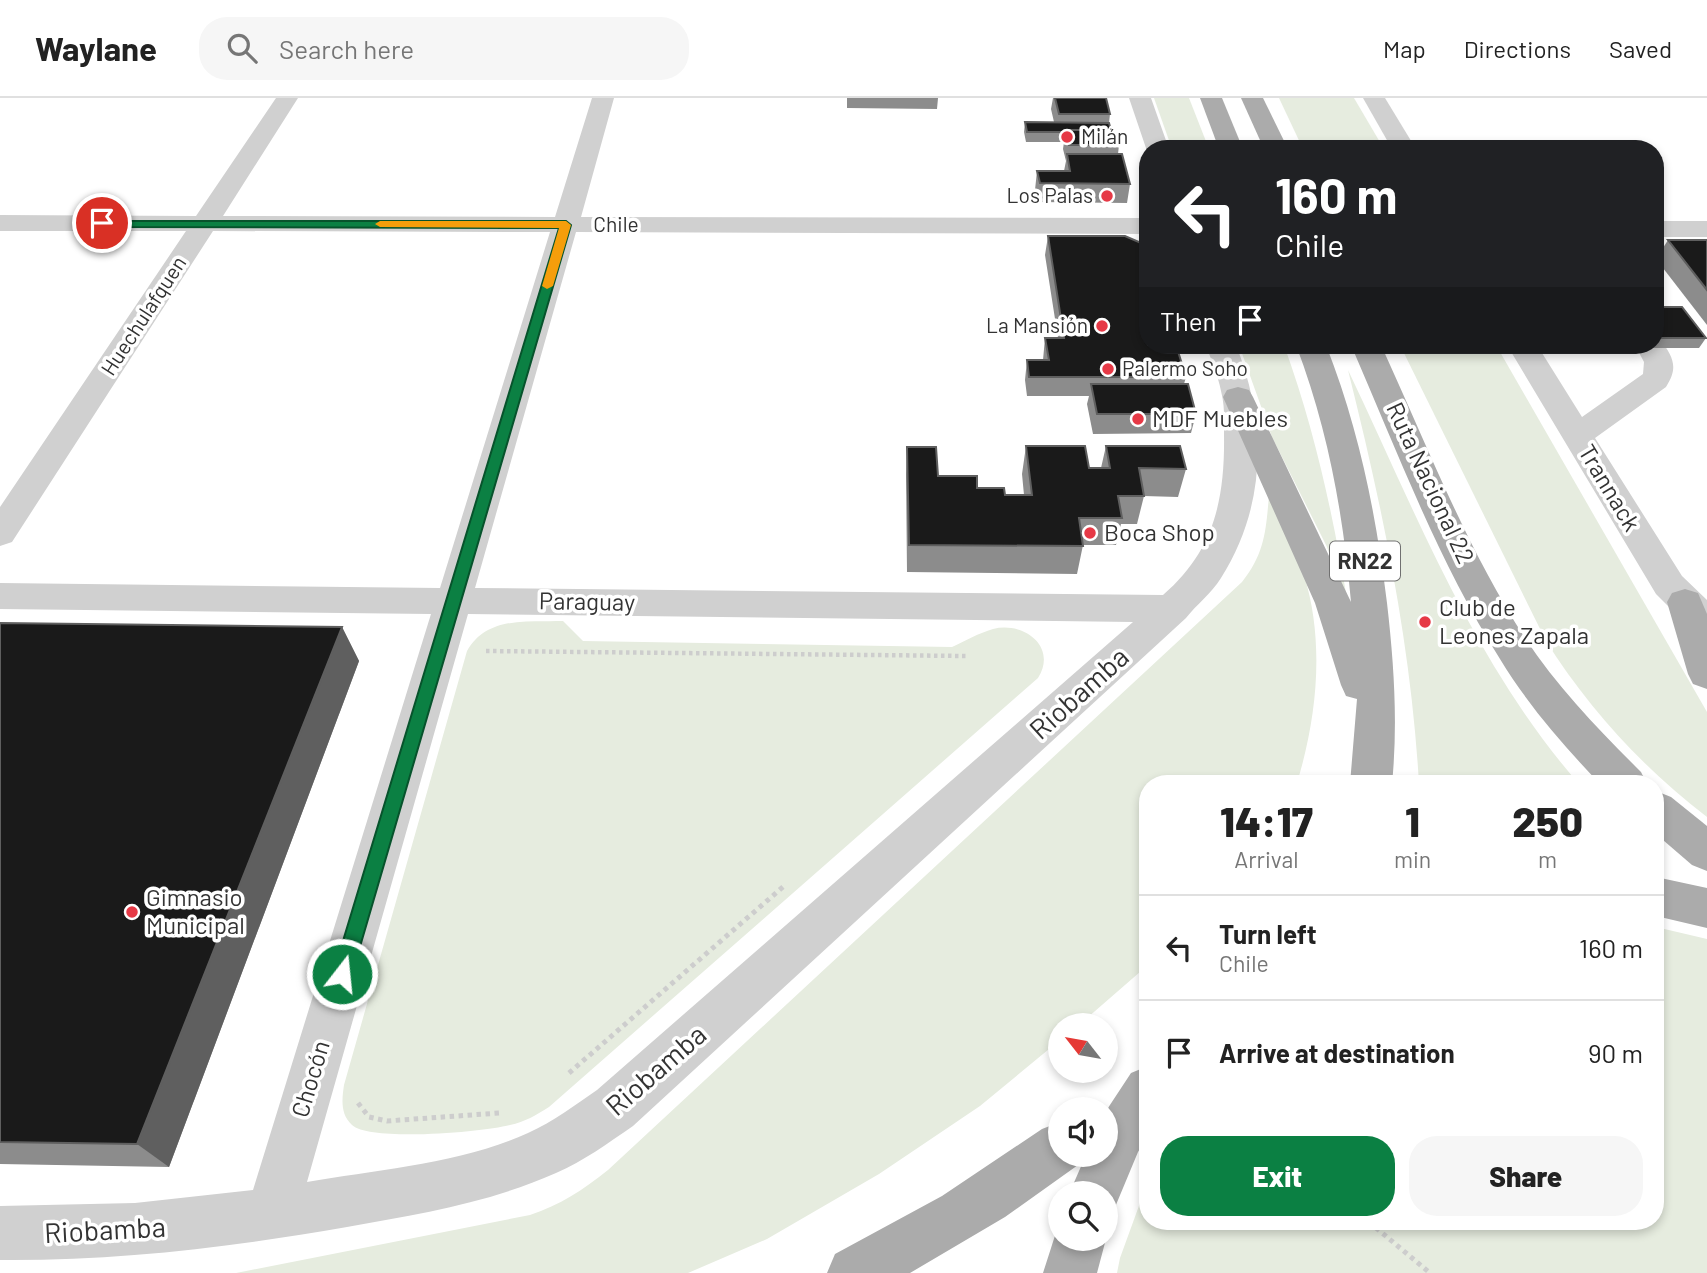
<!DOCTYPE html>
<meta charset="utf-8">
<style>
:root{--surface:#fff;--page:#f6f6f6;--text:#222;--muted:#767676;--line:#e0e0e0;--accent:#0b8043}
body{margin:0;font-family:Barlow,sans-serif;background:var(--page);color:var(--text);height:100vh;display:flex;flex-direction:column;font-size:26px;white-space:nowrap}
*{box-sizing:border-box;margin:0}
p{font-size:23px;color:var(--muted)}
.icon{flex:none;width:38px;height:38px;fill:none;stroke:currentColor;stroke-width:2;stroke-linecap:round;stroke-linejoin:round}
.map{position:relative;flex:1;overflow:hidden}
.side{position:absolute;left:1139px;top:677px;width:525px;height:455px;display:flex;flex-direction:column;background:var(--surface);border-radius:28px;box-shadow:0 4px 10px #0003}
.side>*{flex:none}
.top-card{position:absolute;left:1139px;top:42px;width:525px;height:214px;border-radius:28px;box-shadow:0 4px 10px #0003;background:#202124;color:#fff;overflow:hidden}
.needle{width:46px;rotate:301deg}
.tools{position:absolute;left:1048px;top:915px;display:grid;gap:14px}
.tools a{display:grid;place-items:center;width:70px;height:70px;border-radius:50%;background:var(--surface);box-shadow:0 4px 10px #0003;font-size:35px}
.pin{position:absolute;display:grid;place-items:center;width:60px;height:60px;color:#fff;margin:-30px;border:4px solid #fff;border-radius:50%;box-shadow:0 2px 7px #0007}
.me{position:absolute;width:77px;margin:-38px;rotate:16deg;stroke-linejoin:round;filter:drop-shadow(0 0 5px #0008)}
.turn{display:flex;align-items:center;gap:24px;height:147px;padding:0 21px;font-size:32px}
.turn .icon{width:91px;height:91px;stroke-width:2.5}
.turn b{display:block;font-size:49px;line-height:60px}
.then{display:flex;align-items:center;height:66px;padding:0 21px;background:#0003;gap:14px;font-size:26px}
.eta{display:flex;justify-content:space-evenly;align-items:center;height:119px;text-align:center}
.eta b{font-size:42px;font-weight:800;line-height:49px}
.cta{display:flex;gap:14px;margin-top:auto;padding:14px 21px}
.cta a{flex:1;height:80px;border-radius:28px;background:var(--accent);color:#fff;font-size:28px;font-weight:800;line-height:80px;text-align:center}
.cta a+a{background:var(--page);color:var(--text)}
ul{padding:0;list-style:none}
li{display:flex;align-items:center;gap:21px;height:105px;padding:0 21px;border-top:2px solid var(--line)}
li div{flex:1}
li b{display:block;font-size:26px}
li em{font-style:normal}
header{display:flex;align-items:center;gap:42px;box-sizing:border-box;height:98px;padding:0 35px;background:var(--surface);border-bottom:2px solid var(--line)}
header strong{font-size:33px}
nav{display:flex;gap:38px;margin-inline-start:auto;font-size:24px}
.search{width:490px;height:63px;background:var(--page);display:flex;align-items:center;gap:18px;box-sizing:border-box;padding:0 24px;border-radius:28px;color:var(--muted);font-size:26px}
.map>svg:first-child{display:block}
.green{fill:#e6ecdf}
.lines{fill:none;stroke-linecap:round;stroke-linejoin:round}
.path-far1{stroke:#cdcdcd;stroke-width:4.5;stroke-dasharray:3.5 3.5;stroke-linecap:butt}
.path{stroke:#cdcdcd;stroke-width:5;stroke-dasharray:4.5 4.5;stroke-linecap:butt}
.minor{fill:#d0d0d0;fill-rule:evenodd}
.major{fill:#ababab;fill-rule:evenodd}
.wall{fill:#8c8c8c}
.shaded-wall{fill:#5f5f5f}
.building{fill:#1a1a1a;stroke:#5f5f5f;stroke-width:2}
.route{fill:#0b8043;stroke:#07532c;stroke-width:2}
.slow{fill:#f59e0b}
.poi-dot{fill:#e63946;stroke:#fff;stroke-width:2.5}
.labels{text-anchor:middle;stroke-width:7;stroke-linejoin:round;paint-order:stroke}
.far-poi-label{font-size:21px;fill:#333;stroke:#fff;text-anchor:start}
.far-street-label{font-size:21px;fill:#333;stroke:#fff}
.shield{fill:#fff;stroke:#707070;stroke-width:2}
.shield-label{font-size:23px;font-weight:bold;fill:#333}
.poi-label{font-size:24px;fill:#333;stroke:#fff;text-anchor:start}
.street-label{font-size:24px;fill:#333;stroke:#fff}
.near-street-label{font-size:28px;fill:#333;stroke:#fff}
</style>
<header>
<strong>Waylane</strong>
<div class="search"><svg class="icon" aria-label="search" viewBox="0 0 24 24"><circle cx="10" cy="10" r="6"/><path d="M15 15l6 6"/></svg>Search here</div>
<nav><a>Map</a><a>Directions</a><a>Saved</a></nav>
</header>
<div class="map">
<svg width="1707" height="1175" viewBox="0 0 1707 1175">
<rect width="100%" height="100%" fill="#fff"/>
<g class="green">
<polygon points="1154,0 1189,0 1209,51 1172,51"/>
<polygon points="1279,0 1354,0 1384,51 1303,51"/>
<path d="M 1239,247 L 1284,247 C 1315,333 1333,416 1348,507 L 1327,449 L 1272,339 Z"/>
<path d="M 1400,247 L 1496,247 L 1707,614 L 1707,719 C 1644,671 1588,610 1546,543 Z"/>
<path d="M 1348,272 C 1416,415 1474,566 1579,686 L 1419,686 C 1411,545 1382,408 1348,272 Z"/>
<path d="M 1269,397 C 1281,423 1295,450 1304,477 C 1325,544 1317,619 1297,685 L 1148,686 L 1148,867 L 1079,927 L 1060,928 L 1060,942 L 980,1008 L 879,1076 L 767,1141 L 688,1175 L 236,1175 L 530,1117 C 560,1107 583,1092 608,1072 L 1242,484 C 1265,455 1266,432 1269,397 Z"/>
<path d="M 563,523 L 583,543 L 952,549 C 965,543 979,535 993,531 C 1023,523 1058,548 1038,580 L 549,1009 C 536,1017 525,1024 510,1027 C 483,1034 371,1044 352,1027 C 340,1016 342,1001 344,987 L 467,553 C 487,518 527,524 563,523 Z"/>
<polygon points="1656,829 1707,841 1707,1175 1117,1175 1120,1160 1148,1083 1148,1124 1656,1124"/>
</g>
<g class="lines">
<polyline class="path-far1" points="486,553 966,558"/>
<g class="path">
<polyline points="569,975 784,788"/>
<polyline points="358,1005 369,1019 387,1023 499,1015"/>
<polyline points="1369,1124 1430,1175"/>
</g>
<g class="minor">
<path d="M 276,0 L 298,0 L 223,118 L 555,119 L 592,0 L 614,0 L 581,119 L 1148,120 L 1148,136 L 576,134 L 475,490 L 1163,497 C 1214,453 1225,402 1224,336 C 1224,322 1225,308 1221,293 C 1218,277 1211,262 1206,247 L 1236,247 C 1267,325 1267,407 1221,480 C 1211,496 1197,506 1186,520 L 633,1028 C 608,1045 584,1063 556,1075 C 489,1105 419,1116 347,1129 C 232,1149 117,1163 0,1162 L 0,1108 L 135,1105 L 253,1092 L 431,516 L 0,511 L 0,485 L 440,490 L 550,134 L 213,133 L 12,444 L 0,448 L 0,409 L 186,133 L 0,133 L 0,117 L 196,118 ZM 468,516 L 1133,524 L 597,992 C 575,1007 553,1024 528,1035 C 463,1065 377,1072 307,1084 Z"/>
<polygon points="1129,0 1151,0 1169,51 1148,51 1148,56"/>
<polygon points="1363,0 1385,0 1416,51 1392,51"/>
<rect x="1656" y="123" width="51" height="16"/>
<path d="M 1656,240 L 1660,241 C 1673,259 1679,269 1666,289 L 1595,340 L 1682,478 L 1707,502 L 1707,538 L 1694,534 L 1656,496 L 1507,247 L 1537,247 L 1582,319 L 1643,276 L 1644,264 L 1635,247 L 1656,247 Z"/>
</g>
<g class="major">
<polygon points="1200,0 1222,0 1243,51 1219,51"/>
<polygon points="1241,0 1263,0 1288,51 1264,51"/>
<path d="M 1296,247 L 1326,247 C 1359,331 1376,416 1387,505 C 1394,566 1398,625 1392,686 L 1350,686 L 1357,601 L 1346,598 L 1341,587 L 1315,505 L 1223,299 L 1227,292 L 1238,289 L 1249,292 L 1253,299 L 1351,504 C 1343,415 1328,331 1296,247 Z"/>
<path d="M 1351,247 L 1381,247 C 1426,345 1466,449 1525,540 C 1558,590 1599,632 1641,674 L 1647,686 L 1600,686 C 1563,647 1528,607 1500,561 C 1438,463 1397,353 1351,247 Z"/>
<polygon points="1685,491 1698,495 1707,516 1707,591 1693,586 1688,576 1667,504 1672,495"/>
<polygon points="1656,693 1671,699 1707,728 1707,773 1692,767 1656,736"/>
<polygon points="1656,779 1707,790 1707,830 1656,818"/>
<polygon points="1148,968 1148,1038 1138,1054 1113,1114 1106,1117 1106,1096 1069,1096 1086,1057 1106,1057 1106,1013 1131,975"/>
<polygon points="1060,1024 1060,1057 1082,1057 1078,1067 1005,1119 910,1175 827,1175 835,1156 942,1098 1042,1031"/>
<polygon points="1060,1122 1060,1141 1106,1141 1097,1175 1043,1175"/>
</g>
</g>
<g class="wall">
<polygon points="847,0 938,0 937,11 847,10"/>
<polygon points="1053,0 1106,0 1110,16 1109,25 1111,32 1119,47 1118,56 1130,86 1127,105 1037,104 1035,92 1037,73 1064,73 1066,63 1063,51 1064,44 1026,44 1024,34 1025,24 1054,24 1051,11"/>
<polygon points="1048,138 1186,279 1184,286 1196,316 1191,335 1093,336 1087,306 1089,298 1027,298 1025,282 1027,262 1043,262 1045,240 1058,240 1045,157"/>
<polygon points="1668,142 1707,142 1707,227 1656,161"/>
<polygon points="1656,209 1706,240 1699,250 1592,250 1590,247 1656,247"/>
<polygon points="1026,348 1089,370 1101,370 1106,348 1186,371 1178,399 1144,398 1137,426 1121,426 1116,447 1083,447 1077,476 907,474 906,377 907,349 938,378 1005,397 1024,397 1022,376"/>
<polygon points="0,525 342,529 359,563 169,1069 0,1066"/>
</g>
<polygon class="shaded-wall" points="342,529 359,563 169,1069 137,1046"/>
<g class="building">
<polygon points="1055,0 1106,0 1110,16 1059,16"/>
<polygon points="1025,24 1109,25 1111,32 1066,32 1066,34 1027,34"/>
<polygon points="1066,32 1115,32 1119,47 1069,47"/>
<polygon points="1067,56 1122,56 1130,86 1040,85 1037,73 1070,73"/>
<polygon points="1048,138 1125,138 1148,148 1148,247 1176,247 1186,279 1029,279 1027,262 1049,262 1045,240 1064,240"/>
<polygon points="1668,142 1707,142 1707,192"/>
<polygon points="1656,209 1682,209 1706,240 1656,240"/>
<polygon points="1091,286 1188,286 1196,316 1097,316"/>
<polygon points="1026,348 1085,348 1089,370 1110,370 1106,348 1180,348 1186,371 1139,370 1144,398 1118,398 1122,420 1079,420 1083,448 909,447 907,349 936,349 938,378 977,378 977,390 1004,390 1005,397 1032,397"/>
<polygon points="0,525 342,529 137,1046 0,1044"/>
</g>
<polygon class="route" points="99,123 566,123 571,127 352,876 349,883 342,885 336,883 333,876 559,130 102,129 99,128"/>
<polygon class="slow" points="566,123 571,127 553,188 547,191 542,188 559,130 380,129 375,126 380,123"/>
<g class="poi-dot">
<circle cx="1067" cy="39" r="7"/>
<circle cx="1107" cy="98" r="7"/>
<circle cx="1102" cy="228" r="7"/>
<circle cx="1108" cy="271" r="7"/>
<circle cx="1138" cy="321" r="7"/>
<circle cx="1090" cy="435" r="7"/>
<circle cx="1425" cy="524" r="7"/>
<circle cx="132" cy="814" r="7"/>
</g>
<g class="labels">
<g class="far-poi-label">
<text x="1081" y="46">Milán</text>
<text x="1093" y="105" text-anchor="end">Los Palas</text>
<text x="1088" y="235" text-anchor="end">La Mansión</text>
<text x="1122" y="278">Palermo Soho</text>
</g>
<g class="far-street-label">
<text x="616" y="134">Chile</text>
<text transform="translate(144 218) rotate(-57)" y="7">Huechulafquen</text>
</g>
<rect class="shield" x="1330" y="443.5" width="70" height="39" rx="5"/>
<g class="shield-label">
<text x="1365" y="471">RN22</text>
</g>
<g class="poi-label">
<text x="1152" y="329">MDF Muebles</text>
<text x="1104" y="443">Boca Shop</text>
<text x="1439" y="518">Club de<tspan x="1439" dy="28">Leones Zapala</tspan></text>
<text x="146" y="808">Gimnasio<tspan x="146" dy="28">Municipal</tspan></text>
</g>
<g class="street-label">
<text transform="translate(1430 385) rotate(65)" y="8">Ruta Nacional 22</text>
<text transform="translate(1609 390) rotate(59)" y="8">Trannack</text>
<text transform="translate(587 504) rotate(1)" y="8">Paraguay</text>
<text transform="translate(311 981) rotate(-73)" y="8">Chocón</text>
</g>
<g class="near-street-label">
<text transform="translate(1079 595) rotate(-42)" y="10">Riobamba</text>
<text transform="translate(656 972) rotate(-41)" y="10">Riobamba</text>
<text transform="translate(105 1132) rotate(-3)" y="10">Riobamba</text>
</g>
</g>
</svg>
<div class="tools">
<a><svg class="needle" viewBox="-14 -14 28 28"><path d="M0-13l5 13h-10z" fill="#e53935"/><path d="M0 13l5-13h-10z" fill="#767676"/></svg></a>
<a><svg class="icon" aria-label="sound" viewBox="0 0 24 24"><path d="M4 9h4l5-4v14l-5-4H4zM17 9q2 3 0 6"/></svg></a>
<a><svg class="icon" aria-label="search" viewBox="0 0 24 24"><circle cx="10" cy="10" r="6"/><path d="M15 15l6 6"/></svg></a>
</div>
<div class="pin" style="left:102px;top:125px;background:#d93025"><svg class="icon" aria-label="arrive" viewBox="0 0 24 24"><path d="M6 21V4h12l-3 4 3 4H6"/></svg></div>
<svg class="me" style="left:342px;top:876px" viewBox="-20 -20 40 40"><circle r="17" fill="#0b8043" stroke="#fff" stroke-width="3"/><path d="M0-11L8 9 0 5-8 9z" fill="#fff"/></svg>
<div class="top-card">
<div class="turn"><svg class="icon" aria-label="left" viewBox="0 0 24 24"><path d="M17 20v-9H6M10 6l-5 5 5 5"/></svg><div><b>160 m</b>Chile</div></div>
<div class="then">Then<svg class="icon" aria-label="arrive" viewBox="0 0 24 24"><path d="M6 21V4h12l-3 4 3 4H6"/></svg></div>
</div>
<section class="side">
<div class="eta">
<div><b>14:17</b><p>Arrival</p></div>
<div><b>1</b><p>min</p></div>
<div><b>250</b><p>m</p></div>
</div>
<ul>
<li><svg class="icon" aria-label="left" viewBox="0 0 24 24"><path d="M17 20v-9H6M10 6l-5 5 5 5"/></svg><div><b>Turn left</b><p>Chile</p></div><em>160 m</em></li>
<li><svg class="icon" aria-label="arrive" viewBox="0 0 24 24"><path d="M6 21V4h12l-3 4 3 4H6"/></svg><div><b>Arrive at destination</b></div><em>90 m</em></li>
</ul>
<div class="cta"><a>Exit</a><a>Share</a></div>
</section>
</div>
